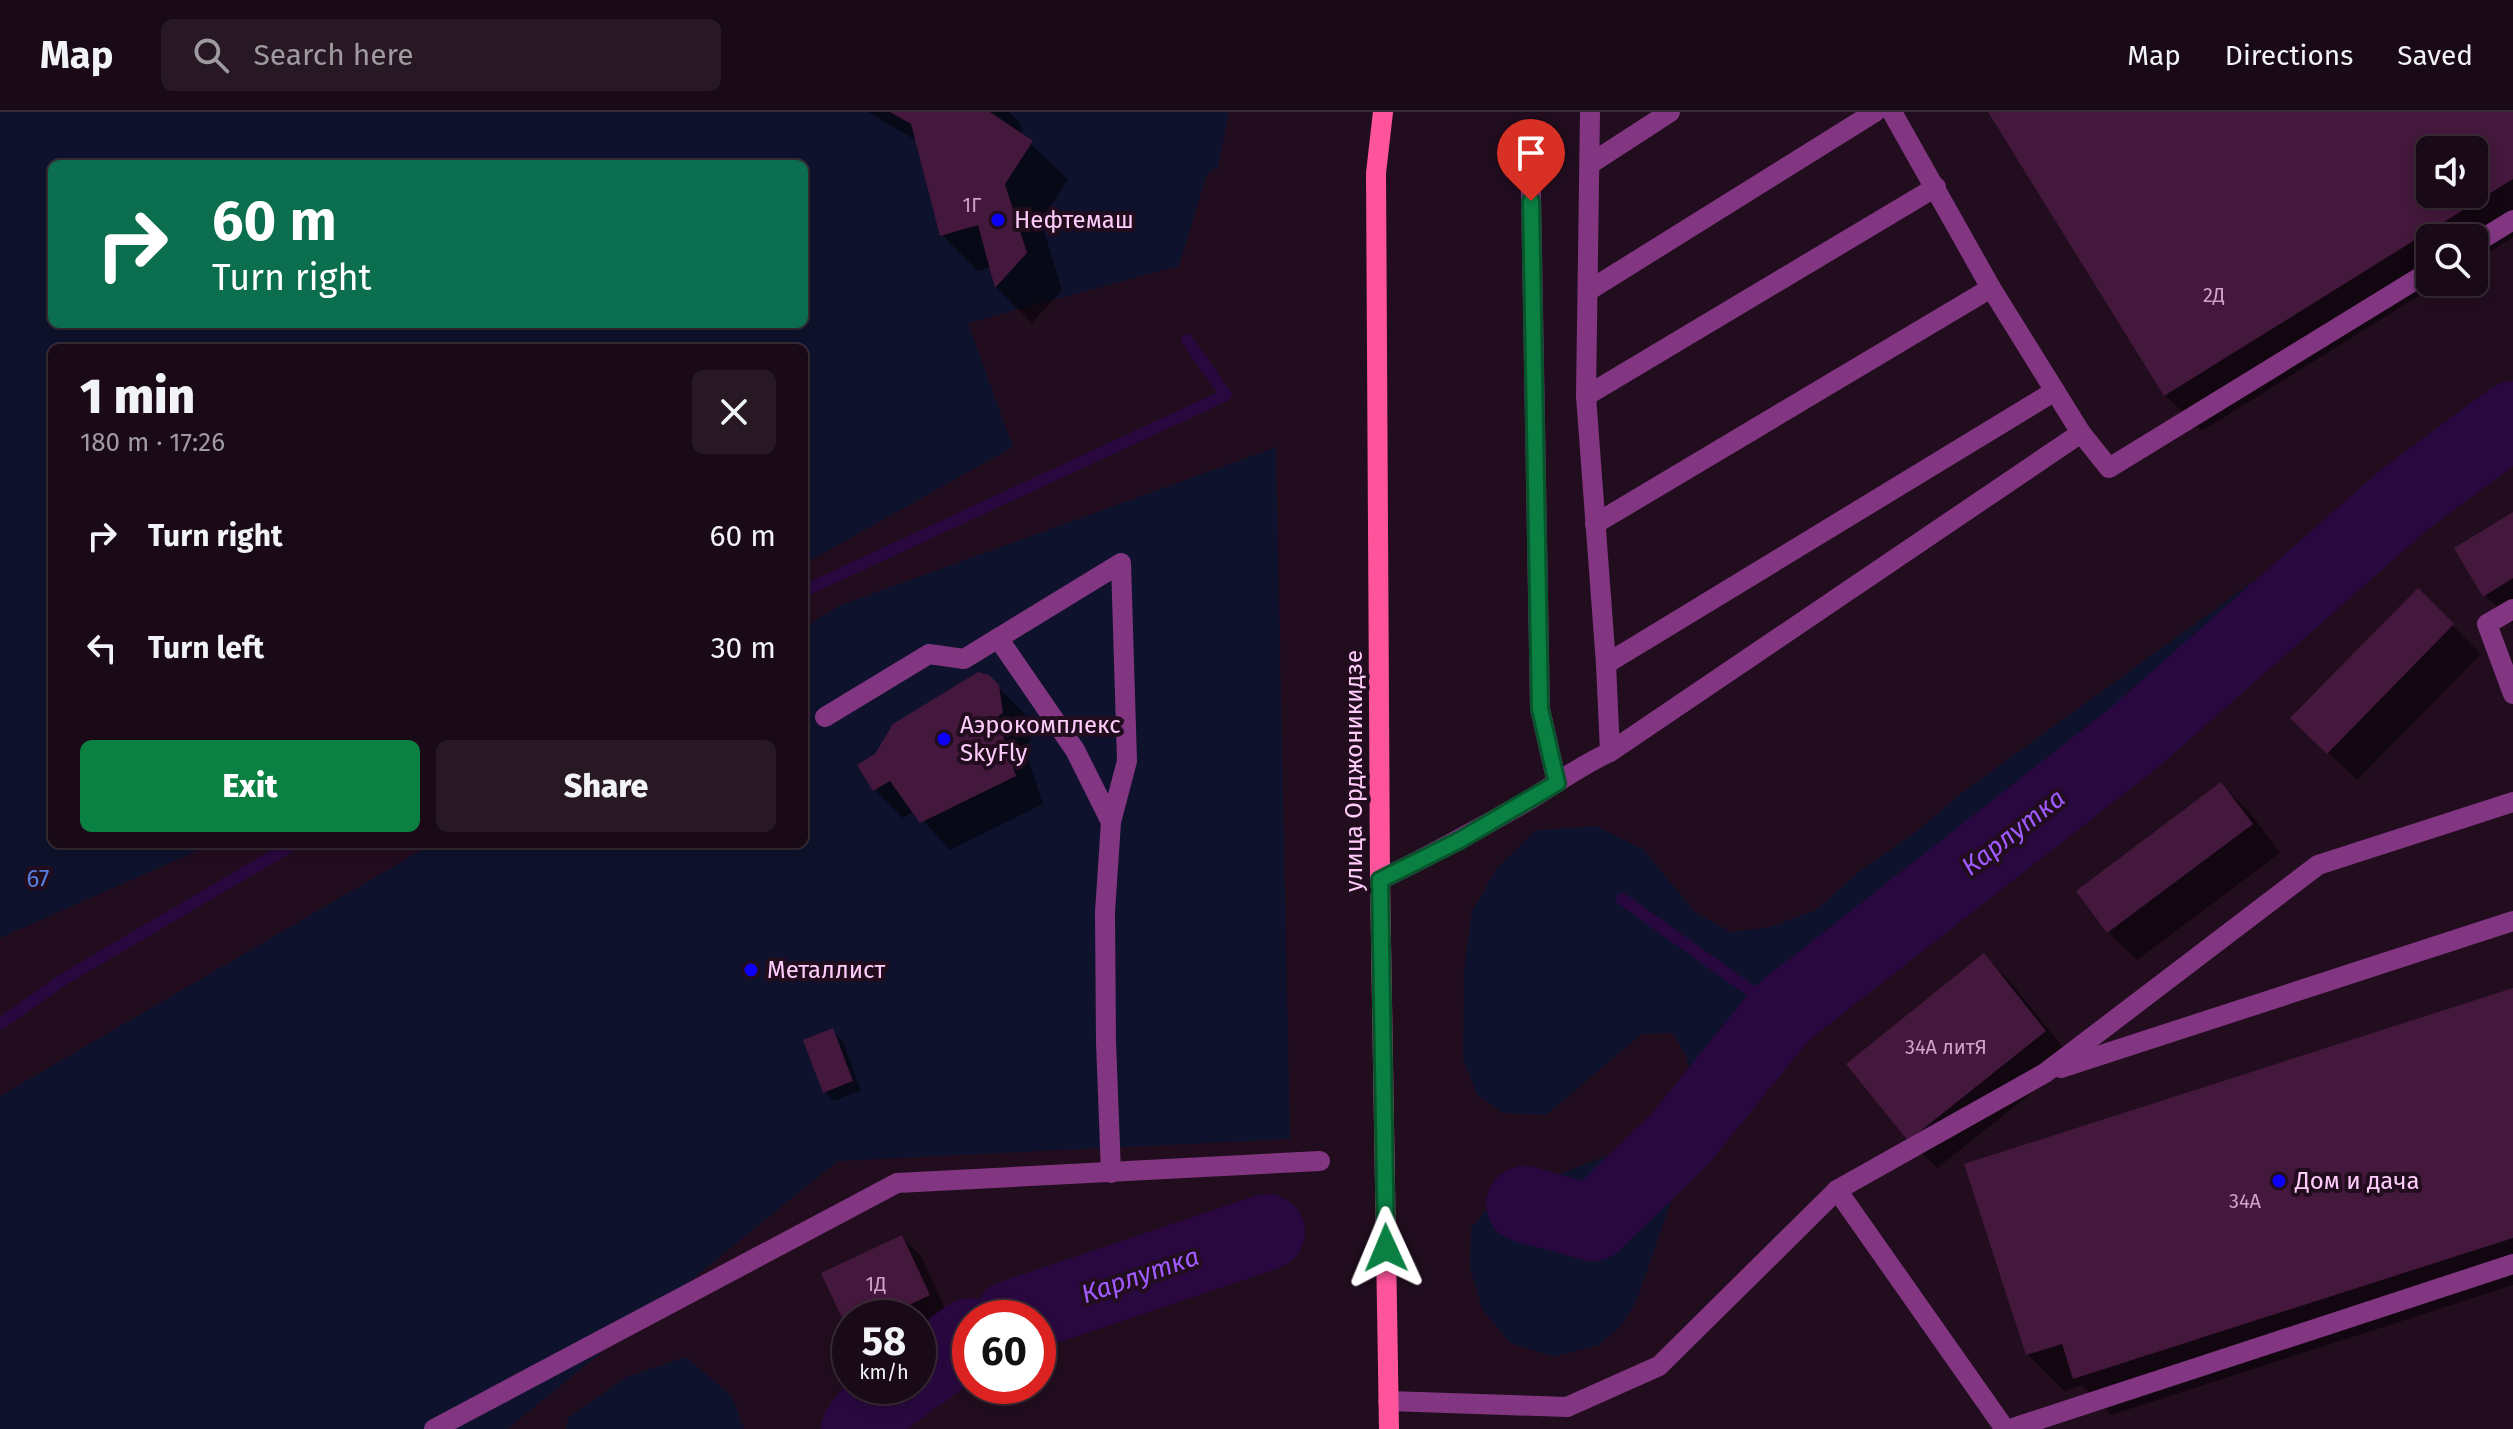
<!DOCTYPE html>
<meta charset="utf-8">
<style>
:root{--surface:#1a0a17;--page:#271824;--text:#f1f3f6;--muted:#9f9aa1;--line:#382b36;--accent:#0b8043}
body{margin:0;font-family:"Fira Sans",sans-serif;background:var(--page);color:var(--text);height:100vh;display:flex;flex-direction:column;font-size:30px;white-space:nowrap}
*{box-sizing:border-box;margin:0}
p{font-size:26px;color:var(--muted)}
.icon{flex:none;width:44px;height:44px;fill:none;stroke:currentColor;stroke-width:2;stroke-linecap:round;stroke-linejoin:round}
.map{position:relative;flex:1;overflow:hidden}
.details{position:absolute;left:48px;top:232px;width:760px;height:504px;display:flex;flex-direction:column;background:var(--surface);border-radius:12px;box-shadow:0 4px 12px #0003,0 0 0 2px var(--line)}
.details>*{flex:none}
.top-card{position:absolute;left:48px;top:48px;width:760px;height:168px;border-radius:12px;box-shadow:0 4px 12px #0003,0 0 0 2px var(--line);background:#0b6e4f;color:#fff;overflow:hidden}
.fabs{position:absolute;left:2416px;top:24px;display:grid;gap:16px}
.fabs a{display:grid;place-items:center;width:72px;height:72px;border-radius:12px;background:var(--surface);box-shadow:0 4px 12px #0003,0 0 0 2px var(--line);font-size:40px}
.speed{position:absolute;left:832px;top:1188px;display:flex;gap:16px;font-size:40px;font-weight:700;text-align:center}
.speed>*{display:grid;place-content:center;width:104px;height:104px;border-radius:50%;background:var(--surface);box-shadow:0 4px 12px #0003,0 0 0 2px var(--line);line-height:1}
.speed small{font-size:20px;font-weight:400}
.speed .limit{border:12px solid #d22;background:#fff;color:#111}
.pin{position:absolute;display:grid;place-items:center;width:68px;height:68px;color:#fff;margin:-82px -34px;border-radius:50% 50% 50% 0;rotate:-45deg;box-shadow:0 0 8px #0007}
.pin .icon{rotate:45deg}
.me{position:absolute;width:88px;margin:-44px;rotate:359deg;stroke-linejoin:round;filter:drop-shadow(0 0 6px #0008)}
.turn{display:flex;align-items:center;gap:28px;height:168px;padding:0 32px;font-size:36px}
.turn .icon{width:104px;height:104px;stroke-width:2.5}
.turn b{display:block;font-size:56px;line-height:68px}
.round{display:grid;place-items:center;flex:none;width:84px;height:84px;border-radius:12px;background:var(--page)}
.head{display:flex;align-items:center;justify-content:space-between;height:136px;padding:0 32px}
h1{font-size:48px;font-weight:800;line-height:60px}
.button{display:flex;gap:16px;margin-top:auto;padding:16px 32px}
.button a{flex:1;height:92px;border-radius:12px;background:var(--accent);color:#fff;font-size:32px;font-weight:800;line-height:92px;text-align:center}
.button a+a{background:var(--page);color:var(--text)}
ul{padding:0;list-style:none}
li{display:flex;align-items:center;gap:24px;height:112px;padding:0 32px}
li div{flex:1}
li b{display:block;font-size:30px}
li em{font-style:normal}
header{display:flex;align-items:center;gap:48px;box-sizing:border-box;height:112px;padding:0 40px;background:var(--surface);border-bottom:2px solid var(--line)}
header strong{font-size:38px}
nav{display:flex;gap:44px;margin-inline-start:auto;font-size:28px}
.search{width:560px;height:72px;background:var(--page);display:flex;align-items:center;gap:20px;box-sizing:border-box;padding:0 28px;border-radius:12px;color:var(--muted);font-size:30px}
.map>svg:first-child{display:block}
.green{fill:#0f122c;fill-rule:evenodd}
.shadow{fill:#0007;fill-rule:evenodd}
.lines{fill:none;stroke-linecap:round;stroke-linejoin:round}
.stream{stroke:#29083f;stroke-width:12}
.river{stroke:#29083f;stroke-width:76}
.building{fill:#43183c;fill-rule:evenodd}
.minor{stroke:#823682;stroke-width:20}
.major{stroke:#ff549c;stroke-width:20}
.route-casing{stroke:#07532c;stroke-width:20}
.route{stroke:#0b8043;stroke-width:14}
.poi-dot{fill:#0d00f8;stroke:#220d1f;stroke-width:3}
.labels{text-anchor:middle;stroke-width:8;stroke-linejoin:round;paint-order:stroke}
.number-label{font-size:20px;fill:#d0a0cc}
.poi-label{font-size:24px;fill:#ffcdfc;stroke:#220d1f;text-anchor:start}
.street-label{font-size:24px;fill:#ffcdfc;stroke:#220d1f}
.park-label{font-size:24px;fill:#567fe2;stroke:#220d1f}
.water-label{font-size:26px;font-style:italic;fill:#a05bff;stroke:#220d1f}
</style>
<header>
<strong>Map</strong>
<div class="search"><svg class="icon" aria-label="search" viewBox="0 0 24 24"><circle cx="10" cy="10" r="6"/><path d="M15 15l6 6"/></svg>Search here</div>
<nav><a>Map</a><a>Directions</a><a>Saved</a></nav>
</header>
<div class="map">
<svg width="2513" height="1317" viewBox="0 0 2513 1317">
<rect width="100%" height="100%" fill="#220d1f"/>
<g class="green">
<path d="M 0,0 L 1229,0 L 1218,55 L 1207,62 L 1179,154 L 968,211 L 1013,335 L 804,452 L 804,236 L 52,236 L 52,732 L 213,732 L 0,826 ZM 52,52 L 804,52 L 804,212 L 52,212 Z"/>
<polygon points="2513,281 2513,347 2414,404 2159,650 1802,923 1702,1031 1677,1073 1636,1190 1621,1214 1599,1233 1554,1245 1510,1231 1482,1197 1470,1155 1471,1116 1496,1086 1619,1039 1673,997 1691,973 1687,946 1673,921 1642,922 1546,1003 1504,1001 1477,983 1463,947 1464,857 1472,799 1497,756 1536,718 1596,714 1643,737 1695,800 1731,820 1770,815 1816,798 1861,758 1917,719 1960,682"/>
<polygon points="1276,335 1290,1027 838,1049 507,1317 0,1317 0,984 432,732 804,732 804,515 841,493"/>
<polygon points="686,1245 732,1284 744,1317 566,1317 569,1305 626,1265"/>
</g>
<g class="shadow">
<polygon points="868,0 1009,0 1020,11 1023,25 1068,67 1041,109 1062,178 1032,211 996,175 991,155 978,159 941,122 917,29"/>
<path d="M 1990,0 L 2513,0 L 2513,125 L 2474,150 L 2474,126 L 2430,126 L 2430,170 L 2441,170 L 2202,319 L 2165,283 ZM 2430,38 L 2474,38 L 2474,82 L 2430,82 Z"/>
<polygon points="2513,402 2513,512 2485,483"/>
<polygon points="2418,479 2481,542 2357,668 2293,606"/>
<polygon points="988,565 1027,604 1031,629 1024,634 1043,692 950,738 914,699 903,706 875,678"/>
<polygon points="2221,672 2250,701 2280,741 2137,848 2108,820 2079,780"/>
<polygon points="1984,844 2012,872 2073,948 1937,1056 1909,1028"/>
<polygon points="2513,878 2513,1173 2111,1303 2082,1273 2064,1279 2027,1242"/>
<polygon points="832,919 842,928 861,978 834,989 825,980"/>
<polygon points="902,1125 921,1144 948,1203 918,1217 918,1206 850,1206 850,1218 824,1162"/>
</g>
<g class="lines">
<g class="stream">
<polyline points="804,479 1226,283 1187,228"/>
<polyline points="1622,787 1782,901"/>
<polyline points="0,912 64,867 294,732"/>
</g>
<g class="river">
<polyline points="1524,1092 1593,1111 1680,1027 1782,901 2135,625 2405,387 2513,307"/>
<polyline points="1012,1206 1267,1120"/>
<polyline points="918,1262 970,1224"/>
<polyline points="859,1317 881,1289 902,1274"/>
</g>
</g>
<g class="building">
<polygon points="890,0 990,0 1033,29 1005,72 1027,141 995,176 978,113 940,124 911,12"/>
<path d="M 1988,0 L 2513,0 L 2513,67 L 2164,284 ZM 2430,38 L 2474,38 L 2474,82 L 2430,82 Z"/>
<polygon points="2513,400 2513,466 2483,485 2454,436"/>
<polygon points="2418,476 2454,512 2327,642 2290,606"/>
<polygon points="978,560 989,563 999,573 1003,601 997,605 1016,664 920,711 890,669 873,679 857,653 875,642 893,612"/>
<polygon points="2221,670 2253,712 2107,821 2076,779"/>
<polygon points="1984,841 2046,919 1908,1029 1846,952"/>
<polygon points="2513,876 2513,1126 2073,1267 2062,1232 2026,1243 1964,1052"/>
<polygon points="833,916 853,969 823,981 803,928"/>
<polygon points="902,1123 930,1183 882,1206 850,1206 850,1223 821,1161"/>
</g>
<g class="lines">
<g class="minor">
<polyline points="1590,0 1586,284 1606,552 1610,640"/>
<polyline points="1530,25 1540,597 1557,671"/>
<polyline points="1590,52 1670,0"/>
<polyline points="2474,132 2513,108"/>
<polyline points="1588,179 1875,0"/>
<polyline points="1586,284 1936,75"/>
<polyline points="2081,321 2109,356 2430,159"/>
<polyline points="1595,412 1991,176"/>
<polyline points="2513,497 2487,512 2513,582"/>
<polyline points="998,526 1075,638 1111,710"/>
<polyline points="1606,552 2055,279"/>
<polyline points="825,605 929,542 964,547 1121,451 1127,649 1111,710 1105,800 1106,930 1111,1061"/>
<path d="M 1380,768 C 1429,744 1477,718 1524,691 C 1553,674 1579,654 1610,640 L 2081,321 L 1991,176 L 1892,0"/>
<polyline points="2061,956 2513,809"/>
<polyline points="1837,1078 2005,1317"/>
<polyline points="1388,1289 1567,1295 1659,1254 1837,1078 2045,961 2318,753 2513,690"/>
<polyline points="434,1317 897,1071 1320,1049"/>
<polyline points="2010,1317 2513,1152"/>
</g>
<polyline class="major" points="1383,0 1376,61 1380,768 1389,1317"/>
</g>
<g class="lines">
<g class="route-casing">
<polyline id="route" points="1386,1136 1380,768 1460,728 1557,671 1540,597 1531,89"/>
</g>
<use href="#route" class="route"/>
</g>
<g class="poi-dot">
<circle cx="998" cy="108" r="8"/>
<circle cx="944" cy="627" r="8"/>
<circle cx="751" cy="858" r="8"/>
<circle cx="2279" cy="1069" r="8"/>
</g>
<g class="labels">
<g class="number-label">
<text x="972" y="100">1Г</text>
<text x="2214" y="190">2Д</text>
<text x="1946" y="942">34А литЯ</text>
<text x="2245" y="1096">34А</text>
<text x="876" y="1179">1Д</text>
</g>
<g class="poi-label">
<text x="1014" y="116">Нефтемаш</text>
<text x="960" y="621">Аэрокомплекс<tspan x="960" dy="28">SkyFly</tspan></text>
<text x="767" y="866">Металлист</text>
<text x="2295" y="1077">Дом и дача</text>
</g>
<g class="street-label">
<text transform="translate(1354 659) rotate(-90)" y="8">улица Орджоникидзе</text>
</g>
<g class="park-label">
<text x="38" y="775">67</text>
</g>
<g class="water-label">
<text transform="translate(2013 720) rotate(-38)" y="9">Карлутка</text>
<text transform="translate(1140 1163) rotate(-19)" y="9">Карлутка</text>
</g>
</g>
</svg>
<div class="fabs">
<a><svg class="icon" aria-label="sound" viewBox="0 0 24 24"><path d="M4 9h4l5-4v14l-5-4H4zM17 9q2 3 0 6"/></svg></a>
<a><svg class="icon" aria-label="search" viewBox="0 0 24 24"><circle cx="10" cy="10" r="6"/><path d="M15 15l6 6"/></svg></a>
</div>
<div class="speed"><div>58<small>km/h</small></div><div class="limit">60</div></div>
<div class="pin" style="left:1531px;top:89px;background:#d93025"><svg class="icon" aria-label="arrive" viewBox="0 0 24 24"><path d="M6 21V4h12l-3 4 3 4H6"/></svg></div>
<svg class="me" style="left:1386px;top:1136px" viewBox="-20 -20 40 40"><path d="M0-17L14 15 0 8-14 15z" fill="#0b8043" stroke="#fff" stroke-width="4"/></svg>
<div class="top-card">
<div class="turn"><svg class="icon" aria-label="right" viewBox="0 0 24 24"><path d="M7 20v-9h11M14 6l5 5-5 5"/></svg><div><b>60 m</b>Turn right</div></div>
</div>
<section class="details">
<div class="head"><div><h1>1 min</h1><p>180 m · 17:26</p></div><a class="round"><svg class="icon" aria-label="close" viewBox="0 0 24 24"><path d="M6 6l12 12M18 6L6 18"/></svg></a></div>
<ul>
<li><svg class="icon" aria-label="right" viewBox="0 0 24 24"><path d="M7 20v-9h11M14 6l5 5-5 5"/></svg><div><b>Turn right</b></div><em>60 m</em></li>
<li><svg class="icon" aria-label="left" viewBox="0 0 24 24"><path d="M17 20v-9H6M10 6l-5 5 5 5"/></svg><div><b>Turn left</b></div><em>30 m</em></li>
</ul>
<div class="button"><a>Exit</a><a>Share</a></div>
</section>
</div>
